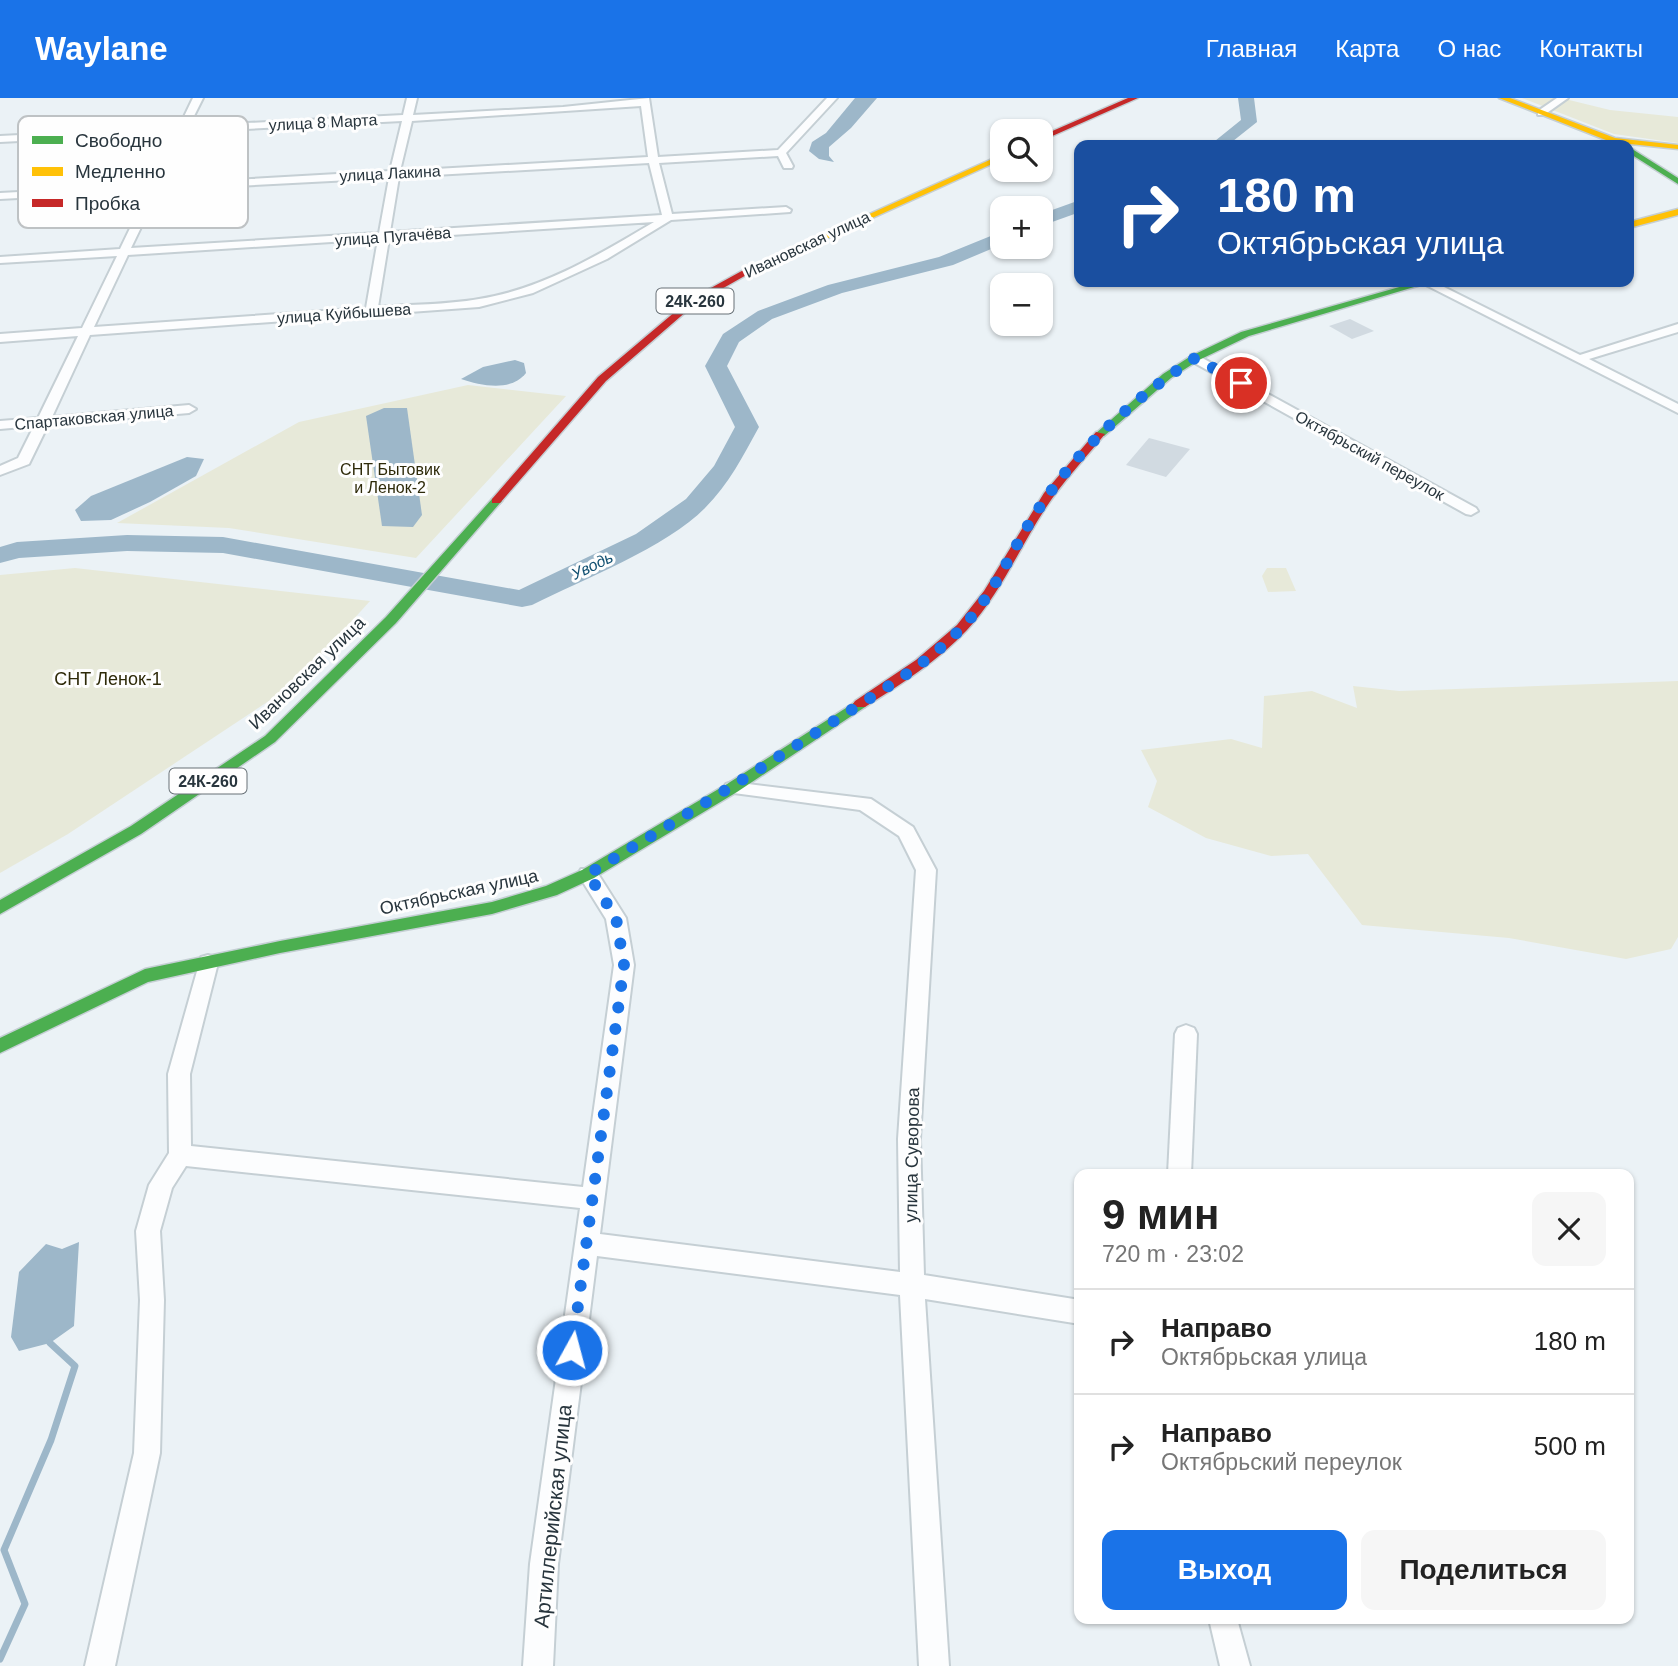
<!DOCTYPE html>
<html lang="ru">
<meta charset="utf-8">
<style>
:root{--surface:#fff;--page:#f6f6f6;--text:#222;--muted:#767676;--line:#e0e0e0;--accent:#1a73e8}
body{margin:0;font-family:Arial,sans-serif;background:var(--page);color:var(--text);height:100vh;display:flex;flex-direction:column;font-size:26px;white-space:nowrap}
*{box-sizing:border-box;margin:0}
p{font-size:23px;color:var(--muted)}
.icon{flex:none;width:38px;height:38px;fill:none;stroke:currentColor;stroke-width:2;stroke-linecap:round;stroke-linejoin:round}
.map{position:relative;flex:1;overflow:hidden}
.panel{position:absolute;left:1074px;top:1071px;width:560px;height:455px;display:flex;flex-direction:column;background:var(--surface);border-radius:14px;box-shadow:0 2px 5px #0004}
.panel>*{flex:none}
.top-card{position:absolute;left:1074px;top:42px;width:560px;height:147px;border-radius:14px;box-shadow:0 2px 5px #0004;background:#1a4fa0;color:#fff;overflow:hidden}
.buttons{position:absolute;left:990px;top:21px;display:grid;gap:14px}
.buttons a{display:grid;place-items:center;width:63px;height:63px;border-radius:14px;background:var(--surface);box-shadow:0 2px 5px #0004;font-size:35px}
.pin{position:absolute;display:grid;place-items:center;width:60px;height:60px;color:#fff;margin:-30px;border:4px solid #fff;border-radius:50%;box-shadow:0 2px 7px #0007}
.me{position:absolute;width:77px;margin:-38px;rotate:7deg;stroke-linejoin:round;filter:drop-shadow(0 0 5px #0008)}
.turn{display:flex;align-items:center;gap:24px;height:147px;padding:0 28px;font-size:32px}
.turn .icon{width:91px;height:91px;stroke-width:2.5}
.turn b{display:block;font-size:49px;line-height:60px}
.round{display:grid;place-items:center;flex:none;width:74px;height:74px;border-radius:14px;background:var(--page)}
.headline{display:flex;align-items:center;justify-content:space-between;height:119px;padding:0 28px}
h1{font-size:42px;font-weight:700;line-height:52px}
.button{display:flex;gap:14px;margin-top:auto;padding:14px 28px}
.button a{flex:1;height:80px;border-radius:14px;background:var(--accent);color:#fff;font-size:28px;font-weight:700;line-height:80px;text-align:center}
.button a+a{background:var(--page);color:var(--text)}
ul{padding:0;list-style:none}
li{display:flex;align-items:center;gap:21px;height:105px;padding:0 28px;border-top:2px solid var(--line)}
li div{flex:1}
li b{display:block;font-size:26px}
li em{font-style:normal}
header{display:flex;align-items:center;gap:42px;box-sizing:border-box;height:98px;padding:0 35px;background:var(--accent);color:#fff}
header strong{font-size:33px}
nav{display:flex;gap:38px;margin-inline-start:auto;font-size:24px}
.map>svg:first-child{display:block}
.green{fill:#e7e9d9}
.water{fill:#9db7c9}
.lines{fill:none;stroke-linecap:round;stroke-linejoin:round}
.stream{stroke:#9db7c9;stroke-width:7}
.river{fill:#9db7c9;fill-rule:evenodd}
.building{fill:#d1dae1}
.street-casing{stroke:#c5cfd4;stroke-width:4}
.fast-casing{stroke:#c5cfd4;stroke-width:3}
.slow-casing{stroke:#c5cfd4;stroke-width:3}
.jam-casing{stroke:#c5cfd4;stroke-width:3}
.street{fill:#fcfdfe;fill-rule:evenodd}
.fast{fill:#4caf50;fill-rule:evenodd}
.slow{fill:#ffc107;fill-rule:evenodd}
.jam{fill:#c62828;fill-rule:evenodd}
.route{stroke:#1a73e8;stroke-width:12;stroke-dasharray:0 21.6}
.labels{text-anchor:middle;stroke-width:6;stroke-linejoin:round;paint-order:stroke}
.far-street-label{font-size:16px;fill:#28353d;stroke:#fefefe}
.shield{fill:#fefefe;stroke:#687177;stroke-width:2}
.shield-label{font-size:16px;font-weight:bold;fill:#28353d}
.far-park-label{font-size:16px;fill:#2e2a09;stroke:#fefefe}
.far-water-label{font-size:16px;font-style:italic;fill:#115071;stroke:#fefefe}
.street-label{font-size:18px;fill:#28353d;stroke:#fefefe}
.park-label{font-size:18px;fill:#2e2a09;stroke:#fefefe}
.near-street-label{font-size:21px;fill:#28353d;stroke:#fefefe}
.key{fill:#fefefe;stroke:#bec2c4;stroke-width:2}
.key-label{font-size:19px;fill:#28353d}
</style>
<header>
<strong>Waylane</strong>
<nav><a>Главная</a><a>Карта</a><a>О нас</a><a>Контакты</a></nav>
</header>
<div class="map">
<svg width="1678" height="1568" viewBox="0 0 1678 1568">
<rect width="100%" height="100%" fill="#ebf2f6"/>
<g class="green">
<polygon points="1522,0 1561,0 1610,12 1678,19 1678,45 1614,36"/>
<polygon points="468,287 566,298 416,460 229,430 117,425 299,324"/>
<polygon points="75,470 370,503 296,585 68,736 0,775 0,477"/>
<polygon points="1267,470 1286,470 1296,493 1268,494 1262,478"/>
<polygon points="1678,583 1678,839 1671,851 1626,861 1509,840 1362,827 1308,756 1271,758 1206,740 1148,709 1157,683 1141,652 1231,641 1262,650 1264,598 1312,593 1357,610 1353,588 1399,593"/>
</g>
<g class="water">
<polygon points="855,0 877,0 851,30 829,49 829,58 834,64 819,61 809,53 812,44 826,35"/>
<path d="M 515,262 L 524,265 L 526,275 C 511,294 482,288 461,281 L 483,269 Z"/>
<polygon points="384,310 407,310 422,417 413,429 382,428 366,318"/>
<polygon points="187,359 204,361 196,378 150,404 111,422 81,423 75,412 91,398"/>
<polygon points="79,1144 74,1228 50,1245 19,1253 11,1239 19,1174 46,1146 62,1151"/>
</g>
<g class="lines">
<polyline class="stream" points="0,1561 25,1506 4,1452 51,1342 75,1268 50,1245"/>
<g class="river">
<polygon points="1238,0 1254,0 1257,24 1228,47 1210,47 1241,22"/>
<polygon points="1080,102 1080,114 1041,128 1041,116"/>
<path d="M 1003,133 L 1003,146 L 953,167 L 842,195 L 772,221 L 739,244 L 727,268 L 759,329 C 743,358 729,386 705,410 C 667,449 582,482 532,507 L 522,509 L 223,455 L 127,453 L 19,460 L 0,465 L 0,449 L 17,444 L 127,437 L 223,439 L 519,492 L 636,436 L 686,401 L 714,368 L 735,329 L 705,268 L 723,236 L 758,213 L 828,187 L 939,159 Z"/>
</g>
</g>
<g class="building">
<polygon points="1350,221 1374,233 1352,241 1329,228"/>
<polygon points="1149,340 1190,351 1166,379 1126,367"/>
</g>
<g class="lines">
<g class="street-casing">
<g id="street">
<path d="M 193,0 L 203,0 L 189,28 L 403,17 L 407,0 L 417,0 L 413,17 L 563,9 L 649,0 L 658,59 L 778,52 L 827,0 L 837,0 L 786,55 L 793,68 L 792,70 L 784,70 L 778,58 L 659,65 L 672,116 L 786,109 L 791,112 L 790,114 L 671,122 L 607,161 L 533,195 L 479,209 L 90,237 L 52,319 L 189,307 L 196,311 L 189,315 L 48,327 L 29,366 L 0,377 L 0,368 L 18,360 L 34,328 L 0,331 L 0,323 L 38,320 L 78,238 L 0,244 L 0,236 L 82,230 L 117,158 L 0,165 L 0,159 L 120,151 L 148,93 L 0,101 L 0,95 L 151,87 L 177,35 L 0,44 L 0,38 L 179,29 ZM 641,8 L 648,59 L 400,73 L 412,23 ZM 402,23 L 390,73 L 162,86 L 186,34 ZM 649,65 L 662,117 L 390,134 L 399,79 ZM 389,80 L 379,135 L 131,150 L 159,92 ZM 654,124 C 600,156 543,191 479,201 C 446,207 411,206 378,209 L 389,141 ZM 378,141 L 366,210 L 94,229 L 128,157 Z"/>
<polygon points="1557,0 1568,0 1544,17 1538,17 1538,13"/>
<polygon points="1420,184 1434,184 1580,257 1678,226 1678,234 1589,261 1678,306 1678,315"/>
<polygon points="1195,256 1476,410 1478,413 1471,417 1466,416 1191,263 1191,257"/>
<polygon points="732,684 871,701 913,729 936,772 920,1041 924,1177 1080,1202 1080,1226 925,1201 949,1568 919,1568 900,1197 597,1158 558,1466 553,1568 523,1568 530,1466 580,1110 186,1068 172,1090 160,1133 164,1202 160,1355 115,1568 85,1568 134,1355 140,1202 136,1133 149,1087 169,1055 168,976 201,859 208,857 215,859 218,865 190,976 191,1048 583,1089 614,867 606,821 578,776 581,771 595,771 626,820 634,867 600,1136 900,1174 898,1041 916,772 899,738 860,712 726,694 723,690 726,686"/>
<polygon points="1186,927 1194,930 1197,936 1191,1076 1168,1076 1175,936 1178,930"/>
<polygon points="1209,1521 1237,1521 1250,1568 1220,1568"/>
</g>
</g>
<g class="fast-casing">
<g id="fast">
<polygon points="1629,49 1678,80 1678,86 1629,55"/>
<polygon points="1417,184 1431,184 1249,238 1199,262 1171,280 1104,338 1095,336 1163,276 1191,258 1241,234"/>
<polygon points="496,399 502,403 500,405 396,525 275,644 141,736 0,816 0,802 131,728 265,638 386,519 492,401"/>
<polygon points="860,601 865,603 867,606 865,609 737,694 594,780 557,797 492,816 280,855 148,884 0,955 0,940 145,871 280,843 492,804 546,788 582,772 727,686"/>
</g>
</g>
<g class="slow-casing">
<g id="slow">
<polygon points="1499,0 1510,0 1615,40 1678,47 1678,51 1611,44"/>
<polygon points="1003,56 1003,61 755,173 747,171"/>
<polygon points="1678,111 1678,117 1629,130 1629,124"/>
</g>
</g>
<g class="jam-casing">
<g id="jam">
<polygon points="1128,0 1138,0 1041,43 1041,38"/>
<polygon points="749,169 757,171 695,206 606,283 500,405 492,405 492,401 598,279 689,202"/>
<path d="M 1096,334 L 1105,336 C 1085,361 1063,383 1045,411 C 1019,451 1000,496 967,532 C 938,563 901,586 865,609 L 855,609 L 853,606 L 855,603 L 916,562 L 957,527 L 984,493 L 1044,395 Z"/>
</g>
</g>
<use href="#street" class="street"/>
<use href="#fast" class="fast"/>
<use href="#slow" class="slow"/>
<use href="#jam" class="jam"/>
</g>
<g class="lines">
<path class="route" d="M 572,1252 L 624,867 L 616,820 L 588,776 C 670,727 751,677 831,625 C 880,593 935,563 973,517 C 998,487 1013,450 1034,418 C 1075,353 1132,302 1195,260 L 1241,285"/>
</g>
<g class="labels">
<g class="far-street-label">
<text transform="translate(323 24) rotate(-3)" y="6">улица 8 Марта</text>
<text transform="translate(390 75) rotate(-3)" y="6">улица Лакина</text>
<text transform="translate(393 138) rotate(-4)" y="6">улица Пугачёва</text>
<text transform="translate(807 146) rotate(-25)" y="6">Ивановская улица</text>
<text transform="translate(344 215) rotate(-4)" y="6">улица Куйбышева</text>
<text transform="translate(94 319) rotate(-5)" y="6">Спартаковская улица</text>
<text transform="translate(1370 357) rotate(29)" y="6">Октябрьский переулок</text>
</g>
<g class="shield">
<rect x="656.5" y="190.5" width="77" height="25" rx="5"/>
<rect x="169.5" y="670.5" width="77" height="25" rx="5"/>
</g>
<g class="shield-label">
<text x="695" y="209">24К-260</text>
<text x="208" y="689">24К-260</text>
</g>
<g class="far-park-label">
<text x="390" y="377">СНТ Бытовик<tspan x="390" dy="18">и Ленок-2</tspan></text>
</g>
<g class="far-water-label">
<text transform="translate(592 467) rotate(-26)" y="6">Уводь</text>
</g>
<g class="street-label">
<text transform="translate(307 575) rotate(-44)" y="6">Ивановская улица</text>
<text transform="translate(459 794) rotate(-12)" y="6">Октябрьская улица</text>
<text transform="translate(912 1057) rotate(-89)" y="6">улица Суворова</text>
</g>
<g class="park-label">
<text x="108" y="587">СНТ Ленок-1</text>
</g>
<g class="near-street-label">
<text transform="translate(553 1418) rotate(-84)" y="7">Артиллерийская улица</text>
</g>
</g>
<rect x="18" y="18" width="230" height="112" rx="10" class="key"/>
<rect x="32" y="38" width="31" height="8" fill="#4caf50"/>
<rect x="32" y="69" width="31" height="9" fill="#ffc107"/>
<rect x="32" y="101" width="31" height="8" fill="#c62828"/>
<g class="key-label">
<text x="75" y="49">Свободно</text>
<text x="75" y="80">Медленно</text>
<text x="75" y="112">Пробка</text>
</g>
</svg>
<div class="buttons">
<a><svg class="icon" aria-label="search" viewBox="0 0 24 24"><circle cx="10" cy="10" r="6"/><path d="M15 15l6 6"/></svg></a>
<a>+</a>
<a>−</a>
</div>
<div class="pin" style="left:1241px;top:285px;background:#d93025"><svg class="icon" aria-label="arrive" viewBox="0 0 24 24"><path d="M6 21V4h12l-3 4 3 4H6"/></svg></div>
<svg class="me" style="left:572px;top:1252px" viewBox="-20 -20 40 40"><circle r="17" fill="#1a73e8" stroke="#fff" stroke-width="3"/><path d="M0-11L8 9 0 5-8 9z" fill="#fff"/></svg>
<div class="top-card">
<div class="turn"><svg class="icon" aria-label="right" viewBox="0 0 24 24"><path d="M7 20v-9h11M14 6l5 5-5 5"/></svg><div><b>180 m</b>Октябрьская улица</div></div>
</div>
<section class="panel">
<div class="headline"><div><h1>9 мин</h1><p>720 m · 23:02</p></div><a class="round"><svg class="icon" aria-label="close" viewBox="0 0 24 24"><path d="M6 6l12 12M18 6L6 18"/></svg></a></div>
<ul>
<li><svg class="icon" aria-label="right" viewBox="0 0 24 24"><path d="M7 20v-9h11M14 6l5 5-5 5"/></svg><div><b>Направо</b><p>Октябрьская улица</p></div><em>180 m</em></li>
<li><svg class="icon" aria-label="right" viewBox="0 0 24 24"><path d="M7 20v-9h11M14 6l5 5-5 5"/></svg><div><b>Направо</b><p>Октябрьский переулок</p></div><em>500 m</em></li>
</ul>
<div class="button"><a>Выход</a><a>Поделиться</a></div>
</section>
</div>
